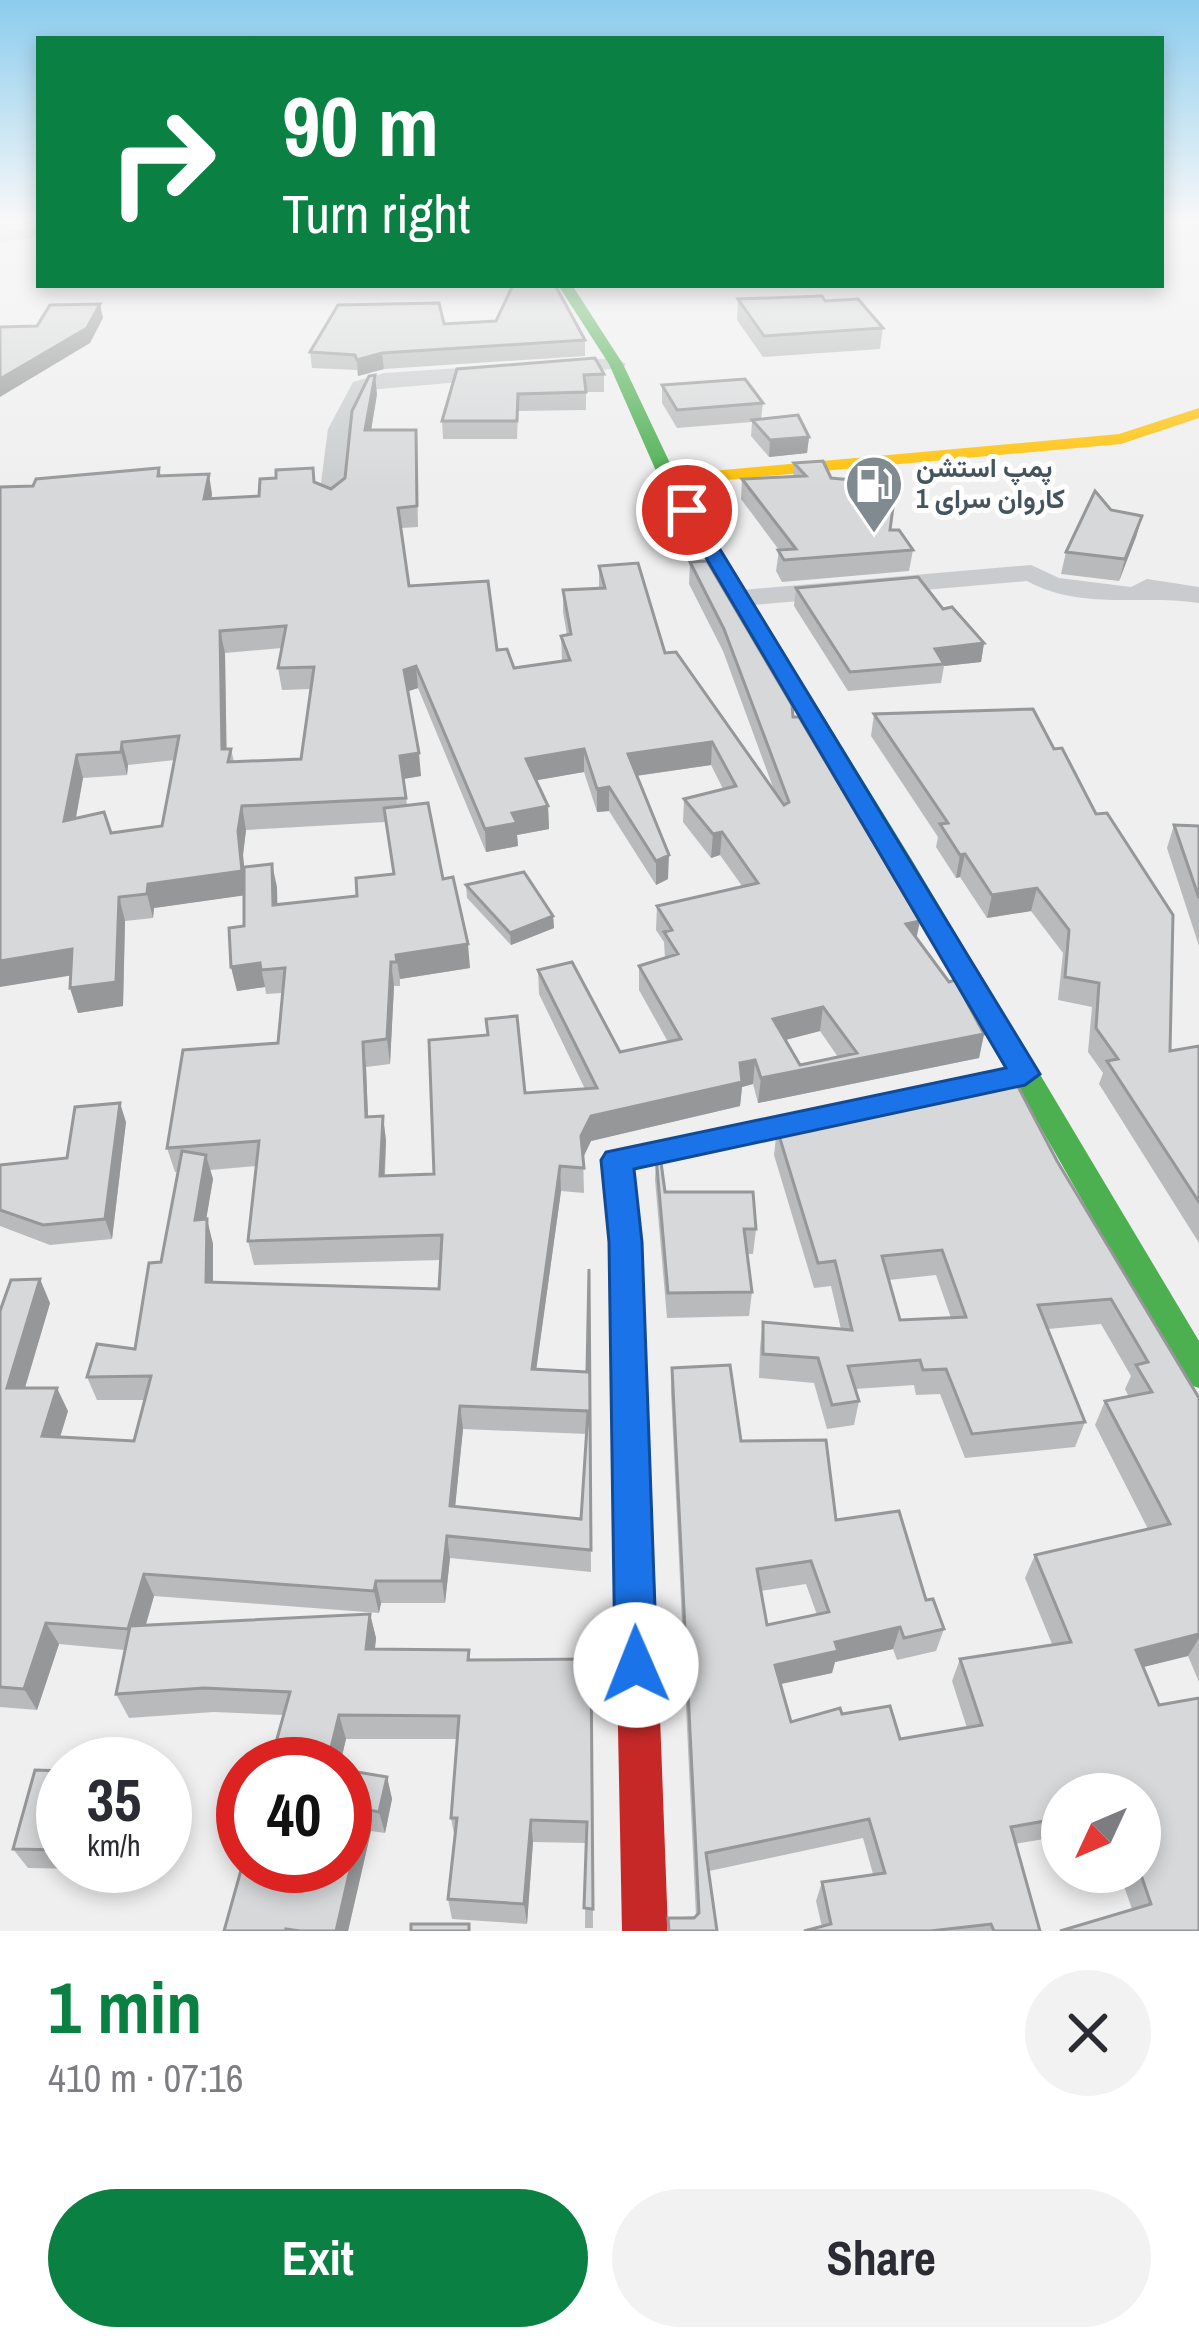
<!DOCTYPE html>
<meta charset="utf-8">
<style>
:root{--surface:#fff;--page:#f2f2f3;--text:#2b2b33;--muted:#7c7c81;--accent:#0b8043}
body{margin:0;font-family:"Archivo Narrow",Vazirmatn,sans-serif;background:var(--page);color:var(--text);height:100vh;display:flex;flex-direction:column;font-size:45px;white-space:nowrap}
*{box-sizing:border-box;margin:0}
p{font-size:39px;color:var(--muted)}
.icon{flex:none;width:66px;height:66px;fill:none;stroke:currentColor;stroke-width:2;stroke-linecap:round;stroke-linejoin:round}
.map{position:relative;height:1931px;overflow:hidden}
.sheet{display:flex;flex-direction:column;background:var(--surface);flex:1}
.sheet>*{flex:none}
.guide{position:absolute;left:36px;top:36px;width:1128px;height:252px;border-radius:0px;box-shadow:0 6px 18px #0003;background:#0b8043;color:#fff;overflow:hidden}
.needle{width:78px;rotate:226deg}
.controls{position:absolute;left:1041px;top:1773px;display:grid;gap:24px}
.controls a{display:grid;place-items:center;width:120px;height:120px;border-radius:50%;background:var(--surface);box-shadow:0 6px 18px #0003;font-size:60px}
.speed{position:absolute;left:36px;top:1737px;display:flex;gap:24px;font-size:60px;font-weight:700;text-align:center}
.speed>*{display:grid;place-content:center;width:156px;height:156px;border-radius:50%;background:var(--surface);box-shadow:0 6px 18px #0003;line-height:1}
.speed small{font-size:30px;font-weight:400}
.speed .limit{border:18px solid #d22;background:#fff;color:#111}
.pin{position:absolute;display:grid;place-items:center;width:102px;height:102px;color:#fff;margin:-51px;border:6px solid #fff;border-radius:50%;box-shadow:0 3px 12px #0007}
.me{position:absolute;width:132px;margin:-66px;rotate:359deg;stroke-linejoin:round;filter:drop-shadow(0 0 9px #0008)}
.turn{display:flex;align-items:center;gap:42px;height:252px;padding:0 48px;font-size:54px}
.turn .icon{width:156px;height:156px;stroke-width:2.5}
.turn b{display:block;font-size:84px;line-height:102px}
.round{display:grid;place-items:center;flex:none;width:126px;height:126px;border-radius:63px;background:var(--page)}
.head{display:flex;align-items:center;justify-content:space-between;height:204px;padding:0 48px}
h1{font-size:72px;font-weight:700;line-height:90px;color:var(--accent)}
.button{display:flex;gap:24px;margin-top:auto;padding:24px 48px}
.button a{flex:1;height:138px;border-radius:72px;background:var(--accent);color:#fff;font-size:48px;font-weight:700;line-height:138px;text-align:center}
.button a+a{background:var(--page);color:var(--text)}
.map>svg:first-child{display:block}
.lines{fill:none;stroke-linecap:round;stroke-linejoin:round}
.street{fill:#c8ccce;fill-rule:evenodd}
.fast{fill:#4caf50;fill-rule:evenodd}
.slow{fill:#ffc107;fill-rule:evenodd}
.jam{fill:#c62828;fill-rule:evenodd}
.wall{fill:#b9babb;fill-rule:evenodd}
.shaded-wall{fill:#969798}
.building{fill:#d7d8d9;stroke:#969798;stroke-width:3;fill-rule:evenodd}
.route{fill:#1a73e8;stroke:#114b97;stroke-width:3}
.labels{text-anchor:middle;stroke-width:10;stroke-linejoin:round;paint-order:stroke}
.far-poi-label{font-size:27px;font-weight:bold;fill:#44555e;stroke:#fff;text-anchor:start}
</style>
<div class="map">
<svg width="1199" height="1931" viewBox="0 0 1199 1931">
<rect width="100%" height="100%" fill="#f0efef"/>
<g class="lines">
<g class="street">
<polygon points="39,227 39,237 0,242 0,232"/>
<polygon points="616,358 626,364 623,368 368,390 350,429 343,498 331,505 319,498 328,429 353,382 384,373"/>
<path d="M 1031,565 L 1059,578 L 1131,587 L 1147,579 L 1199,587 L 1199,603 C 1143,594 1081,611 1027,581 L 742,606 L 729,598 L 742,590 Z"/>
</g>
<polygon class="fast" points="558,285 572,285 623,364 678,480 912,860 1199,1341 1199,1388 1187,1384 1017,1086 633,1168 642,1242 651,1476 645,1488 632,1493 619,1488 613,1476 610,1242 602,1160 606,1152 1006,1067 660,480 609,364"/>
<polygon class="slow" points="1199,408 1199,418 1121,444 669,485 660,480 669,475 1119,434"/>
<polygon class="jam" points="632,1459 645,1464 651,1476 668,1931 622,1931 613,1476 619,1464"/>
</g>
<g class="wall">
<polygon points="738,299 825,301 883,328 880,349 763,357 737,320"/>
<polygon points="444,324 585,340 585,356 384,369 358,376 357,370 312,368 310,352"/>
<polygon points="595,358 604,374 604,392 586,392 586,410 518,411 517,439 443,439 442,421"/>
<polygon points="662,385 763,403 761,419 809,437 807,453 769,457 751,436 752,422 677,428 662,403"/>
<path d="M 377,394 L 371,430 L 416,430 L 418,527 L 401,528 L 409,586 L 497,650 L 514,668 L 562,661 L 561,636 L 567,635 L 563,612 L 563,590 L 599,588 L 599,566 L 774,790 L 723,651 L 689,584 L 690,562 L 793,717 L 917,938 L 984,1034 L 979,1058 L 758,1103 L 753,1084 L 742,1087 L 740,1106 L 591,1141 L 583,1157 L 584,1193 L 561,1191 L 536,1369 L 587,1372 L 589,1269 L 591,1572 L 450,1558 L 445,1603 L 381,1603 L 379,1613 L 154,1596 L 146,1625 L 370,1614 L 376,1638 L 375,1649 L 469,1650 L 470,1660 L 591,1659 L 593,1928 L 585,1928 L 586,1843 L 533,1842 L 527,1924 L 452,1919 L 448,1899 L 455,1839 L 451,1818 L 457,1739 L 346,1739 L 340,1764 L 270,1764 L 283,1715 L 214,1712 L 129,1718 L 116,1694 L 125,1650 L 59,1644 L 37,1710 L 0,1707 L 0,1311 L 50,1303 L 25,1388 L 68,1411 L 60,1437 L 134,1441 L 145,1400 L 97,1400 L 87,1377 L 135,1349 L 161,1262 L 178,1172 L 175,1172 L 167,1148 L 278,1043 L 282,993 L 266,994 L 265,987 L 237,991 L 231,967 L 244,926 L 244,895 L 154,908 L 153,918 L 125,921 L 123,1006 L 78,1013 L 70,988 L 71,975 L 33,486 L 159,468 L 161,476 L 212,494 L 211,499 L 259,496 L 276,478 L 313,468 L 315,482 L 331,489 L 345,478 ZM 282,648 L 278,668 L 282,690 L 311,689 L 301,759 L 234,762 L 231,749 L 226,749 L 225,653 ZM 418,688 L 486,852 L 518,846 L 517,835 L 549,829 L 548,806 L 536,780 L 584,772 L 597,812 L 609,811 L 656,885 L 668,879 L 637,776 L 711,765 L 723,789 L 684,799 L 683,822 L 711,858 L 720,855 L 742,886 L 657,906 L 656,930 L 664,942 L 665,958 L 639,966 L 639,990 L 668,1042 L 620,1052 L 538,970 L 539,994 L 585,1089 L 525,1093 L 434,1174 L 385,1176 L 386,1141 L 383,1116 L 368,1117 L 366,1067 L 390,1064 L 394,986 L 400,986 L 400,979 L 470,968 L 443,879 L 407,806 L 404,779 L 421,776 L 408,691 ZM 175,760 L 162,826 L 111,833 L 76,818 L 83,778 L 127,775 L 128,765 ZM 386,822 L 393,874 L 357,896 L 277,905 L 277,887 L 244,870 L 243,855 L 246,830 ZM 820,1031 L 838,1057 L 800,1065 L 785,1040 ZM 256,1166 L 248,1241 L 254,1265 L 440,1260 L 439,1289 L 213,1282 L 213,1244 L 206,1219 L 213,1179 L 210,1170 ZM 463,1429 L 587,1434 L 581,1519 L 455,1506 Z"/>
<polygon points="794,463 831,478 913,550 909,571 782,582 776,571 779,550 741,499 742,479 793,477"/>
<polygon points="1111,510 1142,516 1136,537 1119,581 1061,574 1066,552"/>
<polygon points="796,588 943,609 984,643 981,662 944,666 941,683 848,691 794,606"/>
<polygon points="1033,709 1170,1051 1199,1046 1199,1243 1099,1084 1103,1073 1088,1052 1092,1007 1058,1000 1063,953 1031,911 987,918 960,877 956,878 936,847 938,837 871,736 874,714"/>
<polygon points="1174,825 1199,826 1199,946 1167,848"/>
<polygon points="466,885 553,916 554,928 511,945 467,898"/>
<polygon points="126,1122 112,1239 50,1245 0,1226 0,1165 67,1158"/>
<path d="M 777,1129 L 1057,1161 L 1199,1398 L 1199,1682 L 1188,1656 L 1143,1667 L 1199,1931 L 1132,1909 L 1119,1872 L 1140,1872 L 1140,1794 L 1062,1794 L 1062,1836 L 1015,1844 L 1040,1931 L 804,1931 L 822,1927 L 816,1901 L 822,1882 L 873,1874 L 863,1838 L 709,1871 L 717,1931 L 667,1931 L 668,1918 L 696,1916 L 671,1392 L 672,1368 L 741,1441 L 836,1520 L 926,1600 L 944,1629 L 936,1651 L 897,1660 L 893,1649 L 835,1662 L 832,1673 L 781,1684 L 791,1722 L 842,1714 L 900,1739 L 967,1728 L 952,1681 L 960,1659 L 1052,1644 L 1025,1578 L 1035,1555 L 1148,1529 L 1095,1425 L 1105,1401 L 1129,1397 L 1125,1389 L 1131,1376 L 1101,1324 L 1048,1329 L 1085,1422 L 1075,1447 L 965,1458 L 940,1394 L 916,1395 L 914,1385 L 855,1389 L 859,1401 L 854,1425 L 827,1429 L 814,1383 L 759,1378 L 760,1347 L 763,1322 L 841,1329 L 831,1286 L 814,1288 L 774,1155 ZM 936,1275 L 951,1318 L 900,1320 L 889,1280 ZM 806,1584 L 817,1615 L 767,1625 L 761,1591 Z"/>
<polygon points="656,1156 665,1192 756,1229 753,1254 747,1254 752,1292 749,1316 667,1318 655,1180"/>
<polygon points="345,1770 387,1777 392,1799 385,1833 371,1831 348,1931 224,1931"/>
<polygon points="63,1771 63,1866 138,1866 137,1870 28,1868 13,1849"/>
</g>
<g class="shaded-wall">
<polygon points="23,218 37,218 38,223 24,224"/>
<polygon points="100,304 103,318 90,343 0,397 0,379"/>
<polygon points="382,353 384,369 358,376 357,360"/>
<polygon points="375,375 377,394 368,449 365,430"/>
<polygon points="809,437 807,453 769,457 770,440"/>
<polygon points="209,474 212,494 208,519 204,499"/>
<polygon points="1142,516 1136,537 1119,581 1125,559"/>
<polygon points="220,631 225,653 227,772 222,749"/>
<polygon points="984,643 981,662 944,666 944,664 935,649"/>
<polygon points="416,666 418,688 406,692 404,670"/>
<polygon points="122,742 128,765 127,775 121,752"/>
<polygon points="712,742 711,765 627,777 628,754"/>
<polygon points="584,749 584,772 527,782 526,759"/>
<polygon points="419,753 421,776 403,779 400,756"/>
<polygon points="77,755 83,778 71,844 64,821"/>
<polygon points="609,787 609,811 597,812 597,789"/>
<polygon points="242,806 246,830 243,855 247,895 154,908 153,918 147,894 148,884 238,831"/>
<polygon points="548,806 549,829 517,835 518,846 486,852 485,829 512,813"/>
<polygon points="722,832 720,855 711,858 713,834"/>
<polygon points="965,854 960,877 956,878 960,855"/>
<polygon points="669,855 668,879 656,885 656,861"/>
<polygon points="272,864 277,887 278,929 273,905"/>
<polygon points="1037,888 1031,911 987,918 992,895"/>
<polygon points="119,897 125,921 123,1006 78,1013 70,988"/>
<polygon points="553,916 554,928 511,945 510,933"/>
<polygon points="920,921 915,945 906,924"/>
<polygon points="468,944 470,968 400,979 396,955"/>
<polygon points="72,949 80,974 0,987 0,961"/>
<polygon points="391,962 394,986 390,1064 387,1039"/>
<polygon points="260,963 265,987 237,991 231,967"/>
<polygon points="823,1007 820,1031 770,1044 773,1019"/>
<polygon points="984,1034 979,1058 758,1103 761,1078"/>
<polygon points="363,1042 366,1067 369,1142 366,1117"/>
<polygon points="755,1060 753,1084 742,1087 740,1106 591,1141 582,1160 581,1136 591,1116 740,1063"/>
<polygon points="120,1103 126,1122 112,1239 105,1219"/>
<polygon points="383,1116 386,1141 383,1200 380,1176"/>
<polygon points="206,1155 213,1179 202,1244 195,1220"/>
<polygon points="560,1166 561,1191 533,1393 532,1369"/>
<polygon points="207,1219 213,1244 213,1306 206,1282"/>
<polygon points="40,1279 50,1303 18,1411 7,1388"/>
<polygon points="57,1388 68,1411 53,1460 42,1436"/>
<polygon points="460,1406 463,1429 453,1528 450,1506"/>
<polygon points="447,1536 450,1558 445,1603 442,1581"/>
<polygon points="144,1574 154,1596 138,1651 128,1629"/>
<polygon points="376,1581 381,1603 379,1613 374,1591"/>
<polygon points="370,1614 376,1638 372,1673 366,1649"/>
<polygon points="46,1623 59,1644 37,1710 24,1689"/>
<polygon points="900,1627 893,1649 835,1662 832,1673 771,1686 775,1665 835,1642"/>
<polygon points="1199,1634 1199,1638 1188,1656 1123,1672 1136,1650"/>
<polygon points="339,1715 346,1739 340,1764 327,1764"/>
<polygon points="387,1777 392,1799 385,1833 379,1812"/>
<polygon points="364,1809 371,1831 348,1931 336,1931"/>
<polygon points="531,1820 533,1842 527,1924 524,1904"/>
</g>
<g class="building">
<polygon points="513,285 555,285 585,340 382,353 357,360 355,355 310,352 338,305 439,303 444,324 496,321"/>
<polygon points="822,296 825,301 858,299 883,328 764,336 738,299"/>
<polygon points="100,304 87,328 0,379 0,327 37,326 50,305"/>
<polygon points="595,358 604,374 584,375 586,392 518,394 517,421 442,421 457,369"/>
<path d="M 375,375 L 365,430 L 416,430 L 417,506 L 398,508 L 409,586 L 488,581 L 497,650 L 507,649 L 514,668 L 570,660 L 561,636 L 571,634 L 563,590 L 605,588 L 599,566 L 638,563 L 665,653 L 676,652 L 784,805 L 789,802 L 724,629 L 690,562 L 707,561 L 792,705 L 793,717 L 799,717 L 920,921 L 906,924 L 949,982 L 955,980 L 984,1034 L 761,1078 L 755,1060 L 740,1063 L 742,1082 L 591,1116 L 581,1136 L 584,1168 L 560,1166 L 532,1369 L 587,1372 L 589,1269 L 591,1550 L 447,1536 L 442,1581 L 376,1581 L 374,1591 L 144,1574 L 128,1629 L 46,1623 L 24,1689 L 0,1687 L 0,1311 L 11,1280 L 40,1279 L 7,1388 L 57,1388 L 42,1436 L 134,1441 L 151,1376 L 87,1377 L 97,1344 L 135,1349 L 149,1263 L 161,1262 L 182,1151 L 206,1155 L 195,1220 L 207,1219 L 206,1282 L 439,1289 L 442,1235 L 248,1241 L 259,1141 L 167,1148 L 183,1050 L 278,1043 L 285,968 L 261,970 L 260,963 L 231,967 L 229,928 L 244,926 L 244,867 L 272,864 L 273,905 L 357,896 L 356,878 L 394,874 L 384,808 L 428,803 L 443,879 L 453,877 L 468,944 L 396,955 L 397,962 L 391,962 L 387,1039 L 363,1042 L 366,1117 L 383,1116 L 380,1176 L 434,1174 L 429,1040 L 488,1035 L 486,1019 L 517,1016 L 525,1093 L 597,1088 L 538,970 L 572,962 L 620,1052 L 681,1039 L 639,966 L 678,954 L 664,932 L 672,930 L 657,906 L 758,883 L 722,832 L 713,834 L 684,799 L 736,786 L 712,742 L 628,754 L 669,855 L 656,861 L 609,787 L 597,789 L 584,749 L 526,759 L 548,806 L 512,813 L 517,823 L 485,829 L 416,666 L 404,670 L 419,753 L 400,756 L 406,798 L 242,806 L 238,831 L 242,871 L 148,884 L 147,894 L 119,897 L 116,982 L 70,988 L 72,949 L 0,961 L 0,487 L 33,486 L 36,479 L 159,468 L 158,476 L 209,474 L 204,499 L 259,496 L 260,479 L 276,478 L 276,470 L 313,468 L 314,482 L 331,489 L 345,478 L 352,411 L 369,376 ZM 286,626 L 278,668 L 314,667 L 301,759 L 228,762 L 231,749 L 222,749 L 220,631 ZM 179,736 L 162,826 L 111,833 L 104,812 L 64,821 L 77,755 L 121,752 L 122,742 ZM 823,1007 L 857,1053 L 800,1065 L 773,1019 ZM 460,1406 L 588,1411 L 581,1519 L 450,1506 Z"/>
<polygon points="745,379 763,403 677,410 662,385"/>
<polygon points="798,415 809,437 770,440 752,420"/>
<polygon points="823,461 831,478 896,484 890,530 899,530 913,550 784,560 778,550 796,549 742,479 806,476 794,463"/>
<polygon points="1095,491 1111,510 1142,516 1125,559 1066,552"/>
<polygon points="918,577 943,609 952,607 984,643 935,649 944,664 850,672 796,588"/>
<polygon points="1033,709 1054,749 1062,748 1096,814 1107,813 1173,915 1170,1051 1199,1046 1199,1202 1107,1061 1118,1059 1096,1028 1099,983 1065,977 1069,930 1037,888 992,895 965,854 960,855 940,824 948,823 874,714"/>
<polygon points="1174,825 1199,826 1199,898"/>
<polygon points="524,872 553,916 510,933 466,885"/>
<path d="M 1014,1079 L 1057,1161 L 1199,1398 L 1199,1634 L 1136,1650 L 1159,1705 L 1199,1698 L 1199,1931 L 1060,1931 L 1151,1904 L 1140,1872 L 1140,1794 L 1062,1794 L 1062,1818 L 1011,1827 L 1040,1931 L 994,1931 L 991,1924 L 930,1931 L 804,1931 L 831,1924 L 822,1882 L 885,1873 L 869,1819 L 706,1853 L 717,1931 L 669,1931 L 668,1918 L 694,1918 L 699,1913 L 672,1368 L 730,1365 L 741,1441 L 826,1440 L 836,1520 L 899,1511 L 926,1600 L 933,1599 L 944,1629 L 904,1638 L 900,1627 L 835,1642 L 838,1651 L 775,1665 L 791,1722 L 840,1708 L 842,1714 L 890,1706 L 900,1739 L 982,1725 L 960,1659 L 1071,1642 L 1035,1555 L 1170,1524 L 1105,1401 L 1152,1392 L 1136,1365 L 1148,1362 L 1111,1299 L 1038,1305 L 1085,1422 L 972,1434 L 946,1369 L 923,1370 L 920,1360 L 848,1366 L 859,1401 L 832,1405 L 818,1358 L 763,1354 L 763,1322 L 852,1330 L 835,1261 L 818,1263 L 777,1129 ZM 942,1250 L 966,1317 L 900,1320 L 882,1256 ZM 811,1561 L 829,1612 L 767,1625 L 757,1569 Z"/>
<polygon points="120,1103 105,1219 43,1225 0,1210 0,1165 67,1158 75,1107"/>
<polygon points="660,1155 665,1192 753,1192 756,1229 744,1229 752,1292 668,1293 656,1156"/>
<polygon points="370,1614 366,1649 469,1650 468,1660 591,1659 593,1909 584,1908 587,1822 531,1820 524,1904 448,1899 457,1818 451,1818 459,1716 339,1715 327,1764 270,1764 290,1692 204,1688 116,1694 130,1626"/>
<polygon points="35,1770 63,1771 63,1850 13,1849"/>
<polygon points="345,1770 387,1777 379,1812 364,1809 336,1931 300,1931 286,1929 286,1931 224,1931 243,1863 243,1866 345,1866"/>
<rect x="411" y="1924" width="58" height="7"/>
</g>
<linearGradient id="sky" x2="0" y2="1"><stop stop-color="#8bcced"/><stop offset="0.45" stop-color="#f8f8f8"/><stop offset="1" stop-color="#f8f8f8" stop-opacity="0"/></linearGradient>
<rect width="1199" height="489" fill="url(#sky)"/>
<polygon class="route" points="687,505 696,510 1040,1074 1025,1085 634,1169 642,1242 657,1665 650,1679 636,1686 621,1679 615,1665 609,1242 601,1160 606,1152 1006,1068 678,510"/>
<defs>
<g id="fuel-pin" transform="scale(3)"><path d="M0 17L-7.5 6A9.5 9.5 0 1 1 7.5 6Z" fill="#808b91" stroke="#fff"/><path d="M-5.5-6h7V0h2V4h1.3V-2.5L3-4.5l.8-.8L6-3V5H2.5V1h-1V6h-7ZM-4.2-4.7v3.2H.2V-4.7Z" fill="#fff"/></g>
</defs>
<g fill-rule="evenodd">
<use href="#fuel-pin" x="874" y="484"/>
</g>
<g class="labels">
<g class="far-poi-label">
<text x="916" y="477">پمپ استشن<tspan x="916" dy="31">کاروان سرای 1</tspan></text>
</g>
</g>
</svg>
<div class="controls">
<a><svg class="needle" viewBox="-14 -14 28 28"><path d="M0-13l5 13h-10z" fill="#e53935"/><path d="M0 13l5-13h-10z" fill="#7c7c81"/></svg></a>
</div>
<div class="speed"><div>35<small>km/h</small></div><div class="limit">40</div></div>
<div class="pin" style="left:687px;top:510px;background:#d93025"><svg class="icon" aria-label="arrive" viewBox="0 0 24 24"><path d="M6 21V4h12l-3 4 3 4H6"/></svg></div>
<svg class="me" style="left:636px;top:1665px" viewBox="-20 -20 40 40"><circle r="19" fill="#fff"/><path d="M0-13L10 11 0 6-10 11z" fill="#1a73e8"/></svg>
<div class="guide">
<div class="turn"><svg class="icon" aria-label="right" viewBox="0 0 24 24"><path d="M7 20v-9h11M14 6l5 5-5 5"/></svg><div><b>90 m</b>Turn right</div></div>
</div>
</div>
<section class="sheet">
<div class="head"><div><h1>1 min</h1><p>410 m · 07:16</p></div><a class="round"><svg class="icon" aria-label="close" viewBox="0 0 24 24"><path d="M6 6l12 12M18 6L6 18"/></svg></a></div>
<div class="button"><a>Exit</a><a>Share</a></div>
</section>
